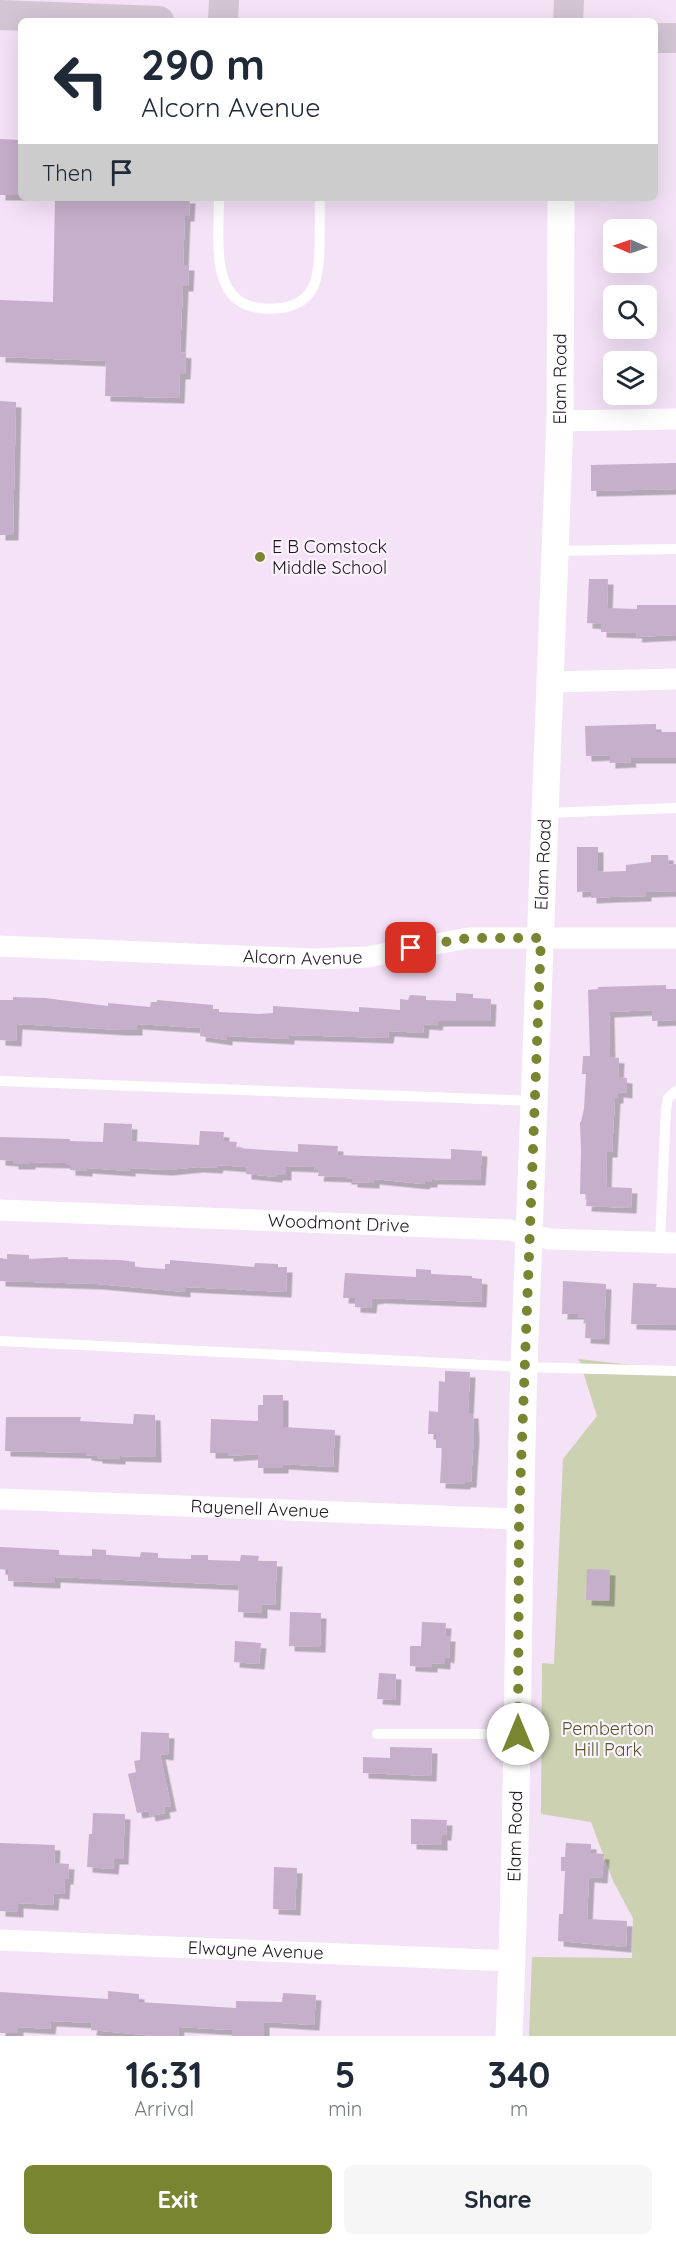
<!DOCTYPE html>
<style>
:root{--surface:#fff;--page:#f6f6f7;--text:#1f2937;--muted:#747a83;--accent:#7a8532}
body{margin:0;font-family:Quicksand,sans-serif;background:var(--page);color:var(--text);height:100vh;display:flex;flex-direction:column;font-size:22px;white-space:nowrap}
*{box-sizing:border-box;margin:0}
p{font-size:20px;color:var(--muted)}
.icon{flex:none;width:33px;height:33px;fill:none;stroke:currentColor;stroke-width:2;stroke-linecap:round;stroke-linejoin:round}
.map{position:relative;height:2036px;overflow:hidden}
.side{display:flex;flex-direction:column;background:var(--surface);flex:1}
.side>*{flex:none}
.banner{position:absolute;left:18px;top:18px;width:640px;height:183px;border-radius:9px;box-shadow:0 6px 24px #0002;background:#fff;color:var(--text);overflow:hidden}
.needle{width:39px;rotate:272deg}
.tools{position:absolute;left:603px;top:219px;display:grid;gap:12px}
.tools a{display:grid;place-items:center;width:54px;height:54px;border-radius:9px;background:var(--surface);box-shadow:0 6px 24px #0002;font-size:30px}
.pin{position:absolute;display:grid;place-items:center;width:51px;height:51px;color:#fff;margin:-26px;border-radius:12px;box-shadow:0 3px 9px #0006}
.me{position:absolute;width:66px;margin:-33px;rotate:0deg;stroke-linejoin:round;filter:drop-shadow(0 0 4px #0008)}
.turn{display:flex;align-items:center;gap:21px;height:126px;padding:0 24px;font-size:27px}
.turn .icon{width:78px;height:78px;stroke-width:2.5}
.turn b{display:block;font-size:42px;line-height:51px}
.then{display:flex;align-items:center;height:57px;padding:0 24px;background:#0003;gap:12px;font-size:22px}
.eta{display:flex;justify-content:space-evenly;align-items:center;height:102px;text-align:center}
.eta b{font-size:36px;font-weight:700;line-height:42px}
.button{display:flex;gap:12px;margin-top:auto;padding:12px 24px}
.button a{flex:1;height:69px;border-radius:9px;background:var(--accent);color:#fff;font-size:24px;font-weight:700;line-height:69px;text-align:center}
.button a+a{background:var(--page);color:var(--text)}
.map>svg:first-child{display:block}
.green{fill:#cbd1b1}
.building{fill:#c6afca;filter:url(#shadow)}
.lines{fill:none;stroke-linecap:round;stroke-linejoin:round}
.service{stroke:#fff;stroke-width:10}
.minor{stroke:#fff;stroke-width:21}
.tertiary{stroke:#fff;stroke-width:27}
.secondary{stroke:#d3c5d4;stroke-width:30}
.route{stroke:#7a8532;stroke-width:10;stroke-dasharray:0 18}
.poi-dot{fill:#7a8532;stroke:#fdf2ff;stroke-width:2}
.labels{text-anchor:middle;stroke-width:4.5;stroke-linejoin:round;paint-order:stroke}
.street-label{font-size:18px;fill:#1f1820;stroke:#fdf2ff}
.poi-label{font-size:18px;fill:#1f1820;stroke:#fdf2ff;text-anchor:start}
.park-label{font-size:18px;fill:#535a27;stroke:#fdf2ff}
</style>
<div class="map">
<svg width="676" height="2036" viewBox="0 0 676 2036">
<defs>
<filter id="shadow"><feDropShadow dx="5.5" dy="5.5" stdDeviation="0" flood-color="#0004"/></filter>
</defs>
<rect width="100%" height="100%" fill="#f4e2f7"/>
<polygon class="green" points="579,1359 676,1370 676,2036 529,2036 532,1957 632,1958 633,1918 613,1881 591,1822 541,1814 542,1663 554,1664 563,1459 597,1416"/>
<g class="building">
<polygon points="0,139 21,140 21,195 0,195"/>
<polygon points="55,198 190,198 189,216 185,216 183,265 189,265 188,286 183,286 180,352 186,353 185,374 180,374 179,398 105,396 106,361 0,357 0,300 53,302"/>
<polygon points="0,401 16,402 13,535 0,535"/>
<polygon points="676,463 676,489 591,491 591,465"/>
<polygon points="589,579 608,579 607,608 637,609 637,605 676,605 676,635 636,637 637,633 601,632 601,624 587,623"/>
<polygon points="656,724 656,732 676,732 676,758 630,758 631,762 610,763 610,755 586,756 585,726"/>
<polygon points="577,847 598,847 598,872 626,871 626,865 651,862 651,855 668,855 669,865 676,864 676,891 646,892 646,896 611,897 591,898 591,891 577,892"/>
<polygon points="666,985 666,989 676,989 676,1020 652,1021 652,1010 609,1012 610,1057 619,1058 618,1077 627,1078 627,1093 618,1092 618,1098 615,1098 612,1152 607,1152 606,1187 632,1188 631,1208 586,1206 587,1194 580,1194 581,1151 580,1122 581,1122 584,1108 586,1074 582,1074 583,1056 590,1056 588,990 598,989 598,987"/>
<polygon points="456,993 473,994 473,998 491,999 490,1021 438,1021 437,1025 424,1024 423,1033 389,1031 388,1038 289,1035 289,1039 227,1036 227,1040 200,1036 201,1028 137,1024 137,1030 122,1030 17,1024 16,1041 0,1040 0,1000 13,1000 13,997 45,998 108,1006 108,1003 150,1007 151,1002 157,1002 157,1000 213,1005 213,1009 219,1009 219,1012 259,1014 273,1013 273,1006 359,1012 359,1007 400,1010 400,999 408,1000 410,995 426,996 426,1000 456,1001"/>
<polygon points="104,1123 132,1124 131,1141 199,1145 200,1131 224,1132 223,1141 237,1142 236,1148 298,1152 298,1144 338,1146 337,1155 451,1159 451,1149 482,1151 480,1180 432,1179 432,1182 425,1182 424,1184 374,1179 374,1183 352,1182 352,1179 346,1179 346,1177 318,1176 319,1170 314,1170 314,1167 286,1166 286,1175 277,1175 277,1177 246,1174 246,1167 218,1165 217,1168 198,1167 167,1170 130,1168 130,1171 87,1168 87,1171 70,1170 70,1165 66,1163 30,1162 30,1164 13,1164 13,1161 0,1160 0,1137 70,1139 70,1141 103,1142"/>
<polygon points="7,1254 29,1255 29,1259 68,1257 68,1259 121,1260 135,1262 135,1267 165,1269 165,1264 170,1264 170,1260 254,1267 255,1263 278,1264 278,1267 287,1267 286,1292 185,1287 185,1292 97,1284 0,1281 0,1258 7,1259"/>
<polygon points="416,1269 431,1270 431,1274 472,1276 472,1278 482,1279 481,1302 380,1298 372,1299 371,1308 355,1307 355,1298 343,1298 345,1273 416,1277"/>
<polygon points="563,1281 606,1284 604,1339 585,1338 586,1318 578,1318 579,1314 562,1314"/>
<polygon points="633,1283 657,1284 656,1287 676,1288 676,1325 631,1324"/>
<polygon points="445,1371 470,1372 468,1413 473,1413 474,1435 471,1482 465,1482 465,1484 440,1483 442,1448 436,1448 436,1434 428,1434 429,1411 438,1412 439,1381 445,1382"/>
<polygon points="263,1395 283,1395 283,1427 335,1430 333,1467 283,1464 283,1468 258,1468 258,1454 228,1456 228,1453 210,1453 211,1419 258,1421 258,1405 263,1405"/>
<polygon points="134,1414 155,1415 156,1457 120,1456 120,1459 97,1458 97,1456 86,1455 86,1453 5,1451 6,1417 81,1417 80,1421 133,1424"/>
<polygon points="0,1547 59,1550 59,1555 92,1556 92,1549 106,1550 106,1555 140,1557 141,1552 158,1553 158,1558 191,1559 191,1555 208,1555 208,1560 240,1561 241,1555 259,1556 258,1561 277,1561 275,1605 262,1604 262,1613 238,1612 239,1585 55,1577 55,1583 8,1581 8,1570 0,1569"/>
<polygon points="587,1569 610,1570 609,1601 586,1600"/>
<polygon points="290,1612 321,1613 320,1647 289,1646"/>
<polygon points="422,1622 446,1623 445,1636 450,1636 449,1658 445,1657 445,1664 432,1663 432,1667 410,1666 410,1646 421,1646"/>
<polygon points="235,1641 261,1643 259,1664 234,1662"/>
<polygon points="379,1673 396,1674 395,1700 377,1699"/>
<polygon points="141,1732 169,1733 168,1755 160,1754 171,1806 164,1807 165,1813 150,1816 149,1811 137,1813 128,1774 136,1772 134,1761 140,1760"/>
<polygon points="390,1747 432,1748 431,1776 363,1773 363,1757 390,1758"/>
<polygon points="93,1813 125,1814 123,1859 114,1859 113,1869 87,1867 89,1834 92,1834"/>
<polygon points="411,1819 447,1820 446,1835 442,1835 442,1845 411,1844"/>
<polygon points="0,1843 55,1845 54,1863 69,1864 68,1879 65,1879 64,1894 54,1893 53,1905 18,1903 18,1912 0,1911"/>
<polygon points="566,1843 591,1844 591,1853 604,1854 602,1878 589,1877 587,1919 627,1921 626,1947 558,1941 559,1914 563,1914 565,1871 561,1871 561,1857 565,1857"/>
<polygon points="274,1867 297,1868 295,1910 273,1909"/>
<polygon points="108,1991 139,1994 139,2002 236,2008 236,2001 282,2002 283,1993 316,1995 314,2025 264,2022 264,2036 232,2036 232,2030 179,2027 178,2036 156,2036 91,2030 92,2023 51,2021 50,2029 18,2027 18,2033 0,2033 0,1992 108,1999"/>
</g>
<g class="lines">
<g class="service">
<path d="M 219,198 C 219,247 207,317 281,308 C 295,306 308,299 314,285 C 322,266 319,221 320,198"/>
<polyline points="555,551 676,549"/>
<polyline points="546,813 676,808"/>
<polyline points="0,1081 534,1101"/>
<polyline points="660,1242 666,1109 668,1098 676,1091"/>
<polyline points="0,1341 524,1367 676,1371"/>
<polyline points="377,1734 518,1734"/>
</g>
<g class="minor">
<polyline points="560,421 676,419"/>
<polyline points="550,682 676,679"/>
<path id="s1" d="M 0,946 L 311,959 L 367,957 L 468,938 L 676,938"/>
<path id="s2" d="M 0,1210 L 509,1230 L 550,1239 L 676,1243"/>
<path id="s3" d="M 0,1499 L 519,1519"/>
<path id="s4" d="M 0,1940 L 513,1961"/>
</g>
<path class="tertiary" id="s5" d="M 509,2036 C 519,1813 517,1590 524,1367 L 560,421 L 561,198"/>
<g class="secondary">
<polyline points="0,15 159,21"/>
<polyline points="223,21 224,0"/>
<polyline points="568,21 569,0"/>
<polyline points="656,38 676,38"/>
</g>
</g>
<g class="lines">
<polyline class="route" points="411,948 468,938 541,938 519,1519 518,1734"/>
</g>
<circle class="poi-dot" cx="260" cy="557" r="6"/>
<g class="labels">
<g class="street-label">
<text dy="6" stroke="none"><textPath href="#s5" startOffset="1658">Elam Road</textPath></text>
<text dy="6" stroke="none"><textPath href="#s5" startOffset="1172">Elam Road</textPath></text>
<text dy="6" stroke="none"><textPath href="#s1" startOffset="303">Alcorn Avenue</textPath></text>
<text dy="6" stroke="none"><textPath href="#s2" startOffset="339">Woodmont Drive</textPath></text>
<text dy="6" stroke="none"><textPath href="#s3" startOffset="260">Rayenell Avenue</textPath></text>
<text dy="6" stroke="none"><textPath href="#s5" startOffset="200">Elam Road</textPath></text>
<text dy="6" stroke="none"><textPath href="#s4" startOffset="256">Elwayne Avenue</textPath></text>
</g>
<g class="poi-label">
<text x="272" y="553">E B Comstock<tspan x="272" dy="21">Middle School</tspan></text>
</g>
<g class="park-label">
<text x="608" y="1735">Pemberton<tspan x="608" dy="21">Hill Park</tspan></text>
</g>
</g>
</svg>
<div class="tools">
<a><svg class="needle" viewBox="-14 -14 28 28"><path d="M0-13l5 13h-10z" fill="#e53935"/><path d="M0 13l5-13h-10z" fill="#747a83"/></svg></a>
<a><svg class="icon" aria-label="search" viewBox="0 0 24 24"><circle cx="10" cy="10" r="6"/><path d="M15 15l6 6"/></svg></a>
<a><svg class="icon" aria-label="layers" viewBox="0 0 24 24"><path d="M12 4l9 5-9 5-9-5zM3 14l9 5 9-5"/></svg></a>
</div>
<div class="pin" style="left:411px;top:948px;background:#d93025"><svg class="icon" aria-label="arrive" viewBox="0 0 24 24"><path d="M6 21V4h12l-3 4 3 4H6"/></svg></div>
<svg class="me" style="left:518px;top:1734px" viewBox="-20 -20 40 40"><circle r="19" fill="#fff"/><path d="M0-13L10 11 0 6-10 11z" fill="#7a8532"/></svg>
<div class="banner">
<div class="turn"><svg class="icon" aria-label="left" viewBox="0 0 24 24"><path d="M17 20v-9H6M10 6l-5 5 5 5"/></svg><div><b>290 m</b>Alcorn Avenue</div></div>
<div class="then">Then<svg class="icon" aria-label="arrive" viewBox="0 0 24 24"><path d="M6 21V4h12l-3 4 3 4H6"/></svg></div>
</div>
</div>
<section class="side">
<div class="eta">
<div><b>16:31</b><p>Arrival</p></div>
<div><b>5</b><p>min</p></div>
<div><b>340</b><p>m</p></div>
</div>
<div class="button"><a>Exit</a><a>Share</a></div>
</section>
